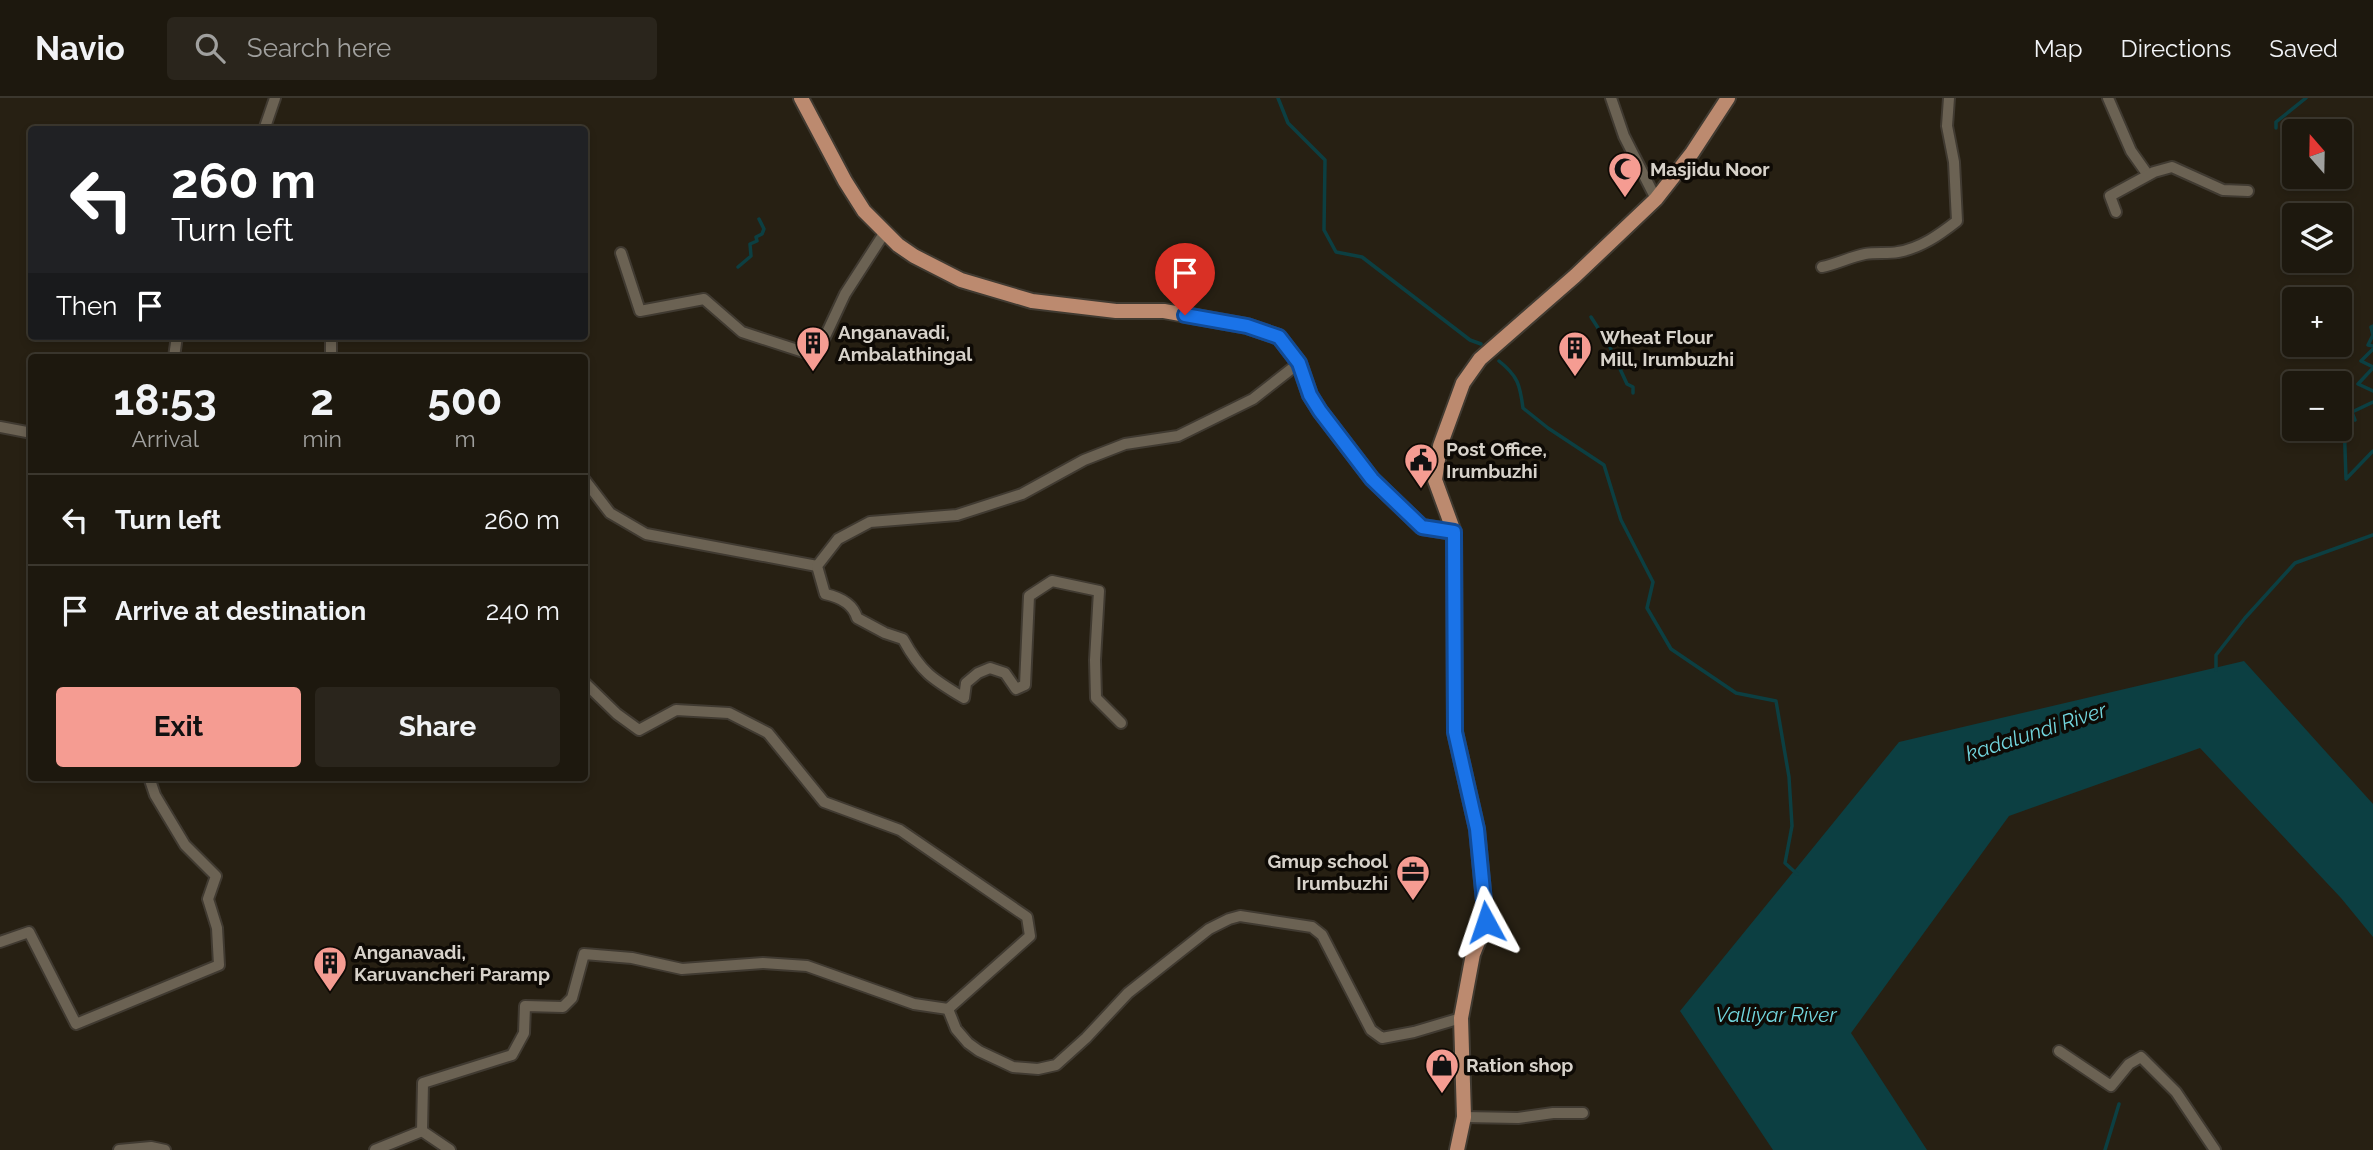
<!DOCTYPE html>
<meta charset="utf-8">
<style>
:root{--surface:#1d180e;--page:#2a251c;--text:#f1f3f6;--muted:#a0a09e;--line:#3b372e;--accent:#f59c92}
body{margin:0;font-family:Raleway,sans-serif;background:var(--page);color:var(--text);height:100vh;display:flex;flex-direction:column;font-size:26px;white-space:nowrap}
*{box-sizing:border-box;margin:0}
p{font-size:23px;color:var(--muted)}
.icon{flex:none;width:38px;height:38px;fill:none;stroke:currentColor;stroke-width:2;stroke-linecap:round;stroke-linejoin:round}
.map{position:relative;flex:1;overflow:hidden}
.sheet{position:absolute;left:28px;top:256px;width:560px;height:427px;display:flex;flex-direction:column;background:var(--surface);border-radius:7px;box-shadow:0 4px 10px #0003,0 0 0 2px var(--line)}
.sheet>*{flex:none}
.top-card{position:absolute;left:28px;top:28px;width:560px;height:214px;border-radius:7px;box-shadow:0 4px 10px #0003,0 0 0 2px var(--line);background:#202124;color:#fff;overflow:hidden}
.needle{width:46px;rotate:340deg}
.buttons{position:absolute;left:2282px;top:21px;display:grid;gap:14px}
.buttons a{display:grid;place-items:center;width:70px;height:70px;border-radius:7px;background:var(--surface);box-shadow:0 4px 10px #0003,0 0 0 2px var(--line);font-size:35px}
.pin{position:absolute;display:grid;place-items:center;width:60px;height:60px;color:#fff;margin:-72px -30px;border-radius:50% 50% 50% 0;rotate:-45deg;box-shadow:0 0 7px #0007}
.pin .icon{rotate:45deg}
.me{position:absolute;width:77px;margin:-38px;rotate:355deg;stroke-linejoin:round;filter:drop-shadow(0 0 5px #0008)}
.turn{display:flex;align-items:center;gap:24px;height:147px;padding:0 28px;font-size:32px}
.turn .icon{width:91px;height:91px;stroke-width:2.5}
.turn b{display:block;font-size:49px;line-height:60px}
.then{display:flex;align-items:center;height:66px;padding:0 28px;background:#0003;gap:14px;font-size:26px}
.eta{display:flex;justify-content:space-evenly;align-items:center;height:119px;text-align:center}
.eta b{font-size:42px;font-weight:700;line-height:49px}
.cta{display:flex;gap:14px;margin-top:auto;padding:14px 28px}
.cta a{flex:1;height:80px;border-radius:7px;background:var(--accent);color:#111;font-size:28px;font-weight:700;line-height:80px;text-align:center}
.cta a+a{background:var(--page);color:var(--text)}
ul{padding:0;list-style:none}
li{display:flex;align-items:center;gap:21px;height:91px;padding:0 28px;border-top:2px solid var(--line)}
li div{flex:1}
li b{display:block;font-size:26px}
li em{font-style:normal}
header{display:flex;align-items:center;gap:42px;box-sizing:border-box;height:98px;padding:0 35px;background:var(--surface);border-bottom:2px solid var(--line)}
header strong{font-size:33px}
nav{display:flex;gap:38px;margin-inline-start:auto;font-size:24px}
.search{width:490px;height:63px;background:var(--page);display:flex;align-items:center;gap:18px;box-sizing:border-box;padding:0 24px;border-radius:7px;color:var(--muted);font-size:26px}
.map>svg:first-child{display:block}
.water{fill:#0c3f42}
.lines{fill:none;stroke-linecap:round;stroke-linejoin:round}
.stream{stroke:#0c3f42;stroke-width:3.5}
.minor-casing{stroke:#403a31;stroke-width:14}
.major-casing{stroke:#403a31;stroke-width:18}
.minor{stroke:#6b6253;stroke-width:10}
.major{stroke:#bc8a6f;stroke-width:14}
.route-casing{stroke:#114b97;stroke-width:18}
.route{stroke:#1a73e8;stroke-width:12}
.labels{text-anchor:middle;stroke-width:7;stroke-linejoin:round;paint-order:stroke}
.poi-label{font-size:19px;font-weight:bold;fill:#d7d2ca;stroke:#0e0a05;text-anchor:start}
.water-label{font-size:21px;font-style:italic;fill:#72d5dd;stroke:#0e0a05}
</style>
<header>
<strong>Navio</strong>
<div class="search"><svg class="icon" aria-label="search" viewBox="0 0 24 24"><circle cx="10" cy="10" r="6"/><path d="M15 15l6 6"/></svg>Search here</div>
<nav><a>Map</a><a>Directions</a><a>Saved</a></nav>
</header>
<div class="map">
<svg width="2373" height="1052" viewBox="0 0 2373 1052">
<rect width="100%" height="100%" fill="#272013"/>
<polygon class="water" points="2244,563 2373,706 2373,839 2341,800 2200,650 2009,718 1851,935 1927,1052 1773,1052 1680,913 1899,644"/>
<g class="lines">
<g class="stream">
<polyline points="1278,0 1288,25 1325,62 1324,132 1336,154 1362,159 1470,242 1481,246"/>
<polyline points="2276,30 2276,24 2306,0"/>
<polyline points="738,169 751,158 750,146 757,143 756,139 762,136 764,131 759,121"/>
<polyline points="1591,219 1609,247 1627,286 1633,289 1633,295"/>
<polyline points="2373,228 2371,229 2373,237 2368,247 2373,248"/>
<polyline points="2373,251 2361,263 2373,269"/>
<path d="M 1499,263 C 1518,278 1520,287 1523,310 L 1548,330 L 1604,367 L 1621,422 L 1653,484 L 1647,510 L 1671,551 L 1736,595 L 1776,603 L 1789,679 L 1792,728 L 1785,765 L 1797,776"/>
<polyline points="2373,270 2358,286 2373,293"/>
<polyline points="2373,304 2352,314 2355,322 2344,321 2346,381 2373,353"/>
<polyline points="2216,572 2216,557 2245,520 2295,465 2373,437"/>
<polyline points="2105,1052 2119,1006"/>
</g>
<g class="minor-casing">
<g id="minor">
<polyline points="1611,0 1624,38 1656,101"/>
<polyline points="2108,0 2131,53 2148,77"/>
<polyline points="264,32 275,0"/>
<polyline points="2116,114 2110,98 2154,74 2172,69 2223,92 2248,93"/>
<polyline points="621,155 640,213 704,201 742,234 816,258 845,196 885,134"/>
<path d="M 1822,169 C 1837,166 1850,159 1865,156 C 1876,154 1888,156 1898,154 C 1921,150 1939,137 1957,123 L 1954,64 L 1947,28 L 1949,0"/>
<polyline points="174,259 177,238"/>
<polyline points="331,259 331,238"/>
<polyline points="0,329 32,335"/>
<polyline points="584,381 610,415 646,436 817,468"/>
<polyline points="584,584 617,616 639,632 676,612 729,615 768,635 824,704 900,732 1027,819 1030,838 948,911 956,931 968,945 979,953 1013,969 1038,971 1056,967 1086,940 1128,895 1209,831 1229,821 1240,818 1312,829 1322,837 1371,932 1382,940 1414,934 1461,920"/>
<path d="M 1121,625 L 1096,600 L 1095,562 L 1099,493 L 1052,483 L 1029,498 L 1025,587 L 1016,591 L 1005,575 L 990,570 L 978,575 L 966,585 L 964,600 C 932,581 921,574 903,541 L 885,535 L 857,520 C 853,505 839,499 825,496 L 817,468 L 838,441 L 870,424 L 957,417 L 1022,396 L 1084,362 L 1125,346 L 1178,338 L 1253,301 L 1299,265"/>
<polyline points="0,844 29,834 76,926 219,867 217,830 208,801 216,778 185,747 155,697 149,679"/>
<polyline points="2059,953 2111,988 2129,966 2141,959 2176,994 2215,1052"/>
<polyline points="1464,1019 1518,1020 1553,1015 1583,1015"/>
<polyline points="422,1033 450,1052"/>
<polyline points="119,1052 151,1049 165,1052"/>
<polyline points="375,1052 422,1033 423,985 512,957 524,935 525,908 563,909 572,900 584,856 632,860 682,871 763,865 807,868 914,906 948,911"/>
</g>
</g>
<g class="major-casing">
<g id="major">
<polyline points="801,0 845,83 864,113 898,147 914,158 961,182 1032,203 1116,213 1164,213 1247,228 1279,239 1299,265 1310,297 1320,313 1372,381 1422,429 1454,434"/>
<polyline points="1457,1052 1464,1019 1461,920 1473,856 1486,824 1477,731 1455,634 1454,434 1435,382 1440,348 1463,285 1480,261 1575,178 1656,101 1692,55 1728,0"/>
</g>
</g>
<use href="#minor" class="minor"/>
<use href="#major" class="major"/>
</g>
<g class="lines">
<g class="route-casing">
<polyline id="route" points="1185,217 1247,228 1279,239 1299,265 1310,297 1320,313 1372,381 1422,429 1454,434 1455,634 1477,731 1486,824"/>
</g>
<use href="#route" class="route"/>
</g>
<defs>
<g id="mosque-pin" transform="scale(1.75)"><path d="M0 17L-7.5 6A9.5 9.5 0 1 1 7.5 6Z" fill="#f59c92" stroke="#0e0a05"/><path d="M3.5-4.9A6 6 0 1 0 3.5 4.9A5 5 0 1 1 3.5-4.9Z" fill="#111"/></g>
<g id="building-pin" transform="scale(1.75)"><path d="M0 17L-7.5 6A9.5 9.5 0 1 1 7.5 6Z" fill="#f59c92" stroke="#0e0a05"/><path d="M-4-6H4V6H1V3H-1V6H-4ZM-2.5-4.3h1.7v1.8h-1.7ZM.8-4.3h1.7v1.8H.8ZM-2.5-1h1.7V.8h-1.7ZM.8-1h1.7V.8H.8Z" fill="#111"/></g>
<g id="civic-pin" transform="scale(1.75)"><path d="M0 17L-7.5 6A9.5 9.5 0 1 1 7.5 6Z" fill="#f59c92" stroke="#0e0a05"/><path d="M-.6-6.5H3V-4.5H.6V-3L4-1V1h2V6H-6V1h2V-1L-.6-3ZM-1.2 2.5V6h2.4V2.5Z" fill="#111"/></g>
<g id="office-pin" transform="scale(1.75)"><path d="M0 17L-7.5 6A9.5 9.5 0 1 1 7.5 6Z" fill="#f59c92" stroke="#0e0a05"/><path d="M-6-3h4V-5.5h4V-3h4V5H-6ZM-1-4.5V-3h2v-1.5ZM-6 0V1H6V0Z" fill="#111"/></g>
<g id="shop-pin" transform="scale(1.75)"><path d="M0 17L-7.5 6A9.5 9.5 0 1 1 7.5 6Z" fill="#f59c92" stroke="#0e0a05"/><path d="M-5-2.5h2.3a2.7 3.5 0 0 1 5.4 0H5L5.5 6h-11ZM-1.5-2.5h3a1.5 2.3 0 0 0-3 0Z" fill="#111"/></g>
</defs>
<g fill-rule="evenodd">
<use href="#mosque-pin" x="1625" y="71"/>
<use href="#building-pin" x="813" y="245"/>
<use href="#building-pin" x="1575" y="250"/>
<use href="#civic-pin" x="1421" y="362"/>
<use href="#office-pin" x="1413" y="774"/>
<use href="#building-pin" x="330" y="865"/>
<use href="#shop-pin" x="1442" y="967"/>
</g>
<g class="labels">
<g class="poi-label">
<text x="1650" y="78">Masjidu Noor</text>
<text x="838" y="241">Anganavadi,<tspan x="838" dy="22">Ambalathingal</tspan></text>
<text x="1600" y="246">Wheat Flour<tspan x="1600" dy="22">Mill, Irumbuzhi</tspan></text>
<text x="1446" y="358">Post Office,<tspan x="1446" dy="22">Irumbuzhi</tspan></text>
<text x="1388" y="770" text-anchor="end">Gmup school<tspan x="1388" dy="22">Irumbuzhi</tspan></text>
<text x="354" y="861">Anganavadi,<tspan x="354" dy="22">Karuvancheri Paramp</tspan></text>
<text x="1466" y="974">Ration shop</text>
</g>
<g class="water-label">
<text transform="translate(2036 634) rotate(-18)" y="7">kadalundi River</text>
<text x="1776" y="924">Valliyar River</text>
</g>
</g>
</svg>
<div class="buttons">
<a><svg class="needle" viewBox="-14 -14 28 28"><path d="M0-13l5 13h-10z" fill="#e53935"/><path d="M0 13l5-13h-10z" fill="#a0a09e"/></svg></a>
<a><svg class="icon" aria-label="layers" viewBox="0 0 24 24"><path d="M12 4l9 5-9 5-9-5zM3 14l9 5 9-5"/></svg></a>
<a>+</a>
<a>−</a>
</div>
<div class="pin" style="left:1185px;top:217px;background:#d93025"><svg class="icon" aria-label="arrive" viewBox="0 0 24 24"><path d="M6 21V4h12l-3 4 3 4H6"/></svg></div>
<svg class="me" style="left:1486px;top:824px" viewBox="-20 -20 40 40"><path d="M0-17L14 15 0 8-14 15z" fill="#1a73e8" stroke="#fff" stroke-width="4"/></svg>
<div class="top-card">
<div class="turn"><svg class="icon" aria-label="left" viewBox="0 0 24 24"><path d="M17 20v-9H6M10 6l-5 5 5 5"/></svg><div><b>260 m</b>Turn left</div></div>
<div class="then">Then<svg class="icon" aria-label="arrive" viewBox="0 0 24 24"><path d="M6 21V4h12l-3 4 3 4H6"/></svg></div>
</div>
<section class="sheet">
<div class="eta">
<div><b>18:53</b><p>Arrival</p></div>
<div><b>2</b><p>min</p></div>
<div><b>500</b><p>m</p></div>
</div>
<ul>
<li><svg class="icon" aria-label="left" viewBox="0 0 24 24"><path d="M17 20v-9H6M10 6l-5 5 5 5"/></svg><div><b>Turn left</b></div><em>260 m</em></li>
<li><svg class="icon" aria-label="arrive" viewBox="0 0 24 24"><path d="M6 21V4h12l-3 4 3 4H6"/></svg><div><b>Arrive at destination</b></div><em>240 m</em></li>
</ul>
<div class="cta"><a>Exit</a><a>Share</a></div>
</section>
</div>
